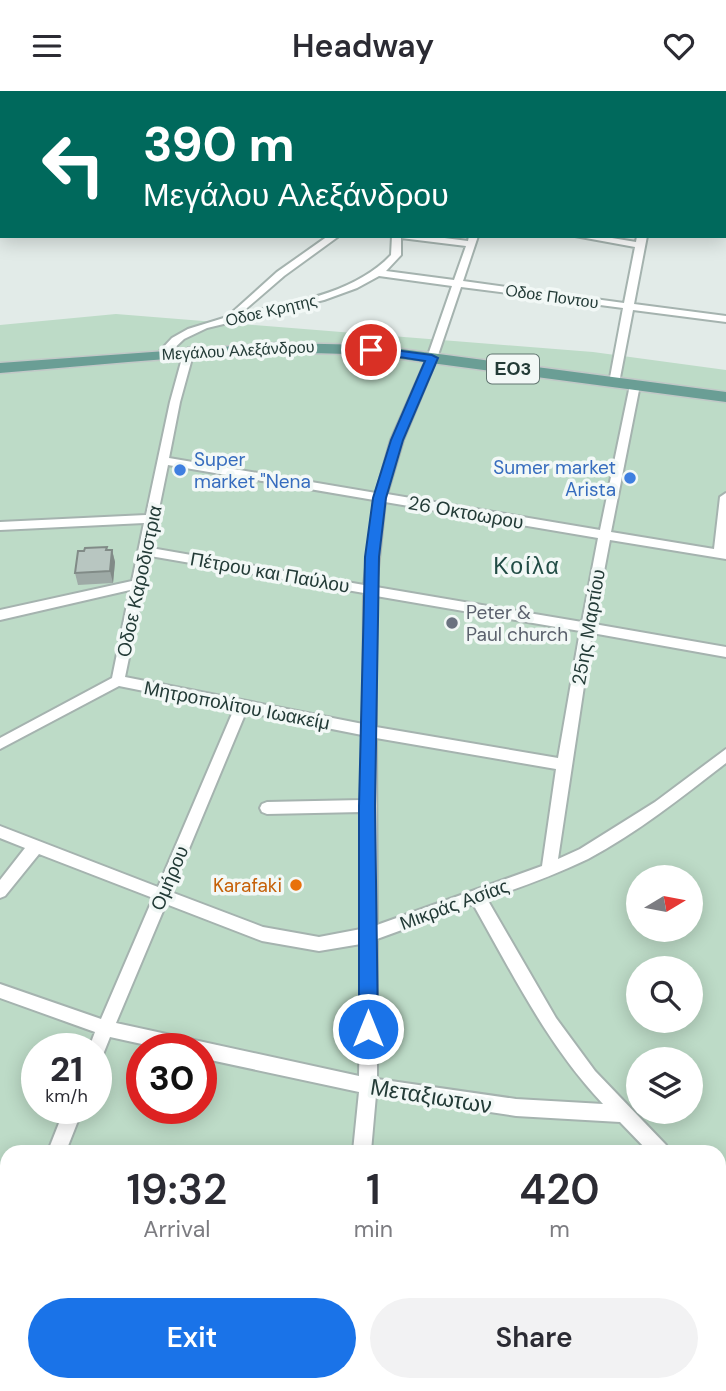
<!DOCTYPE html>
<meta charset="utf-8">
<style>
:root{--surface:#fff;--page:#f2f2f3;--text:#2b2b33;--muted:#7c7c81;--accent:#1a73e8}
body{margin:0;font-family:"DM Sans",sans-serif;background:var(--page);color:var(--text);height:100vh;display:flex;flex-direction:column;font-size:26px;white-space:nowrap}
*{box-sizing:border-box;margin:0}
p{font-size:23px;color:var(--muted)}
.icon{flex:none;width:38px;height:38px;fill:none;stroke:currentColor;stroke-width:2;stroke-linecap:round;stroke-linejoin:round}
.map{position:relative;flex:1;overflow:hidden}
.drawer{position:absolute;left:0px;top:1054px;width:726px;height:247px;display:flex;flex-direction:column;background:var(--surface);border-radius:21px 21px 0 0;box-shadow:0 4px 18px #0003}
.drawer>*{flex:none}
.banner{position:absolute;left:0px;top:0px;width:726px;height:147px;box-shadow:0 4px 18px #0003;background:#00695c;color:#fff;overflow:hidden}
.needle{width:46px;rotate:80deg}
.controls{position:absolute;left:626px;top:774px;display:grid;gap:14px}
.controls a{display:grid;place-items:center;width:77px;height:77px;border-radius:50%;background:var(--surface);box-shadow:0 4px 18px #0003;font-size:35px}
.speed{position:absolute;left:21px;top:942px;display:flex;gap:14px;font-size:35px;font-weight:700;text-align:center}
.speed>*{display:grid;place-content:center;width:91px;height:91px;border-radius:50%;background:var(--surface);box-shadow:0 4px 18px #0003;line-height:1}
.speed small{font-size:18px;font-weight:400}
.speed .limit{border:10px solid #d22;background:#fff;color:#111}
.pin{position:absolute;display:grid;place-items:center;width:60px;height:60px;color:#fff;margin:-30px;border:4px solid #fff;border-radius:50%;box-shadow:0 2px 7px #0007}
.me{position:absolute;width:77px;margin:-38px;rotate:0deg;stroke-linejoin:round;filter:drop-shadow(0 0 5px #0008)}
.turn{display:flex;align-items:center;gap:24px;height:147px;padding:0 28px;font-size:32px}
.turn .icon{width:91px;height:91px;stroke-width:2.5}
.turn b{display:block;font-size:49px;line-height:60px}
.eta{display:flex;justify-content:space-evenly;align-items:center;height:119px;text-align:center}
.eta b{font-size:42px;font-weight:600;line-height:49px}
.primary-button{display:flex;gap:14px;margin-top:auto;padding:14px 28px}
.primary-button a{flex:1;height:80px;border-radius:42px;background:var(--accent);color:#fff;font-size:28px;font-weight:600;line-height:80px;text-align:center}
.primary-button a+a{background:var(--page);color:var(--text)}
header{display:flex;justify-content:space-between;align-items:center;height:91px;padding:0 28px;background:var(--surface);font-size:32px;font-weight:600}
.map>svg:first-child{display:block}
.green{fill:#bddbc7;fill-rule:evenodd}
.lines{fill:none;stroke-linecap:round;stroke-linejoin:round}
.minor-casing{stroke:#a5b3af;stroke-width:4}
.primary-casing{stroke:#c1c8c7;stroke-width:3}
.minor{fill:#fff;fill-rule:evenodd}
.primary{fill:#6a9e95;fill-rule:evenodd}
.wall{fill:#9eaaa6}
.shaded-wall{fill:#818b87}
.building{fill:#b8c6c1;stroke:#818b87;stroke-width:2}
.route{fill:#1a73e8;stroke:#114b97;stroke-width:2}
.shop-dot{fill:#3f7fe0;stroke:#f2f8f6;stroke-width:2.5}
.worship-dot{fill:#6b7280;stroke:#f2f8f6;stroke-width:2.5}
.food-dot{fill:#e8710a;stroke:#f2f8f6;stroke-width:2.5}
.labels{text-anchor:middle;stroke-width:7;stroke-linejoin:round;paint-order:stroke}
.far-street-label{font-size:16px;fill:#233b37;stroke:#f2f8f6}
.shield{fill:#f2f8f6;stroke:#617470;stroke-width:2}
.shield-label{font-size:18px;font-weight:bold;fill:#233b37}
.shop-label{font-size:19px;fill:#366cbe;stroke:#f2f8f6;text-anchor:start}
.street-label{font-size:19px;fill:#233b37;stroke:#f2f8f6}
.worship-label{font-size:19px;fill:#5b616d;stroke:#f2f8f6;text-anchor:start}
.food-label{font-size:19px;fill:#c56008;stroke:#f2f8f6;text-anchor:end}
.quarter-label{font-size:23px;letter-spacing:2px;fill:#214c45;stroke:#f2f8f6}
.near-street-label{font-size:23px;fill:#233b37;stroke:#f2f8f6}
</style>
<header><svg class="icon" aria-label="menu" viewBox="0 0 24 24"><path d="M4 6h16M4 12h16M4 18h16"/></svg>Headway<svg class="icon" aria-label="heart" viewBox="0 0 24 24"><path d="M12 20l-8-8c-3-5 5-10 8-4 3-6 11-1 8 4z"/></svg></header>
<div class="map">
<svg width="726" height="1300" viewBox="0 0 726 1300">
<rect width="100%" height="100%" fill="#e2ebe8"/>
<path class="green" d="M 116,223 L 593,261 L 726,279 L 726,1300 L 0,1300 L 0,234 ZM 639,786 L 691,786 L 691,838 L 639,838 ZM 639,877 L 691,877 L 691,929 L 639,929 ZM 37,957 L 96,957 L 96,1017 L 37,1017 ZM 142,957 L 201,957 L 201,1017 L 142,1017 ZM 639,968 L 691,968 L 691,1020 L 639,1020 ZM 7,1060 L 719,1060 L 719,1293 L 7,1293 Z"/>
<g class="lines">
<g class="minor-casing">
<g id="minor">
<polygon points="210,0 221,0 223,2 212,2"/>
<rect x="0" y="33" width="2" height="4"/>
<polygon points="724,53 726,53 724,58"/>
<rect x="724" y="132" width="2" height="6"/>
<path d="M 328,145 L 339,145 L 284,185 L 240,223 C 292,212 354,203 391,164 L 392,145 L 429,145 L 468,150 L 469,145 L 478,145 L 463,190 L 624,212 L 635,156 L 575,145 L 600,145 L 636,151 L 637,145 L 647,145 L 634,213 L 726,225 L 726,231 L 633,219 L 619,292 L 614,295 L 609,292 L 623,217 L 461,196 L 437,267 L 403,349 L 387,403 L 600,439 L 630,294 L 635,291 L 640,294 L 611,441 L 714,458 L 720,406 L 726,402 L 726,468 L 610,449 L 594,533 L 726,556 L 726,566 L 592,542 L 558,768 L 580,758 L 655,711 L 726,658 L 726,672 C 682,706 637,742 588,768 C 555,784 521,796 487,808 L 556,927 L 595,980 L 666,1054 L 669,1060 L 648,1060 L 620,1031 L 516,1025 L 376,1004 L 371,1060 L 353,1060 L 359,1001 L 201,967 L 201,957 L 160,957 L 110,946 L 102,966 L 96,968 L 96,957 L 89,957 L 95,941 L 0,907 L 0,893 L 101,928 L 153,807 L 39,763 L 5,805 L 0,807 L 0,789 L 25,757 L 0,747 L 0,735 L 158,796 L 234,618 L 119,595 L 0,658 L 0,647 L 112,587 L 130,499 L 0,529 L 0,519 L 132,490 L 144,432 L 0,439 L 0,431 L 146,424 L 170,311 L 184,260 L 189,257 L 194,260 L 180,311 L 169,367 L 376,402 L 391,349 L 427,267 L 452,195 L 379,185 L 357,197 L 324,209 L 207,237 L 184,248 L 167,264 L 158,262 L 172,247 L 188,238 L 227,226 L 277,181 ZM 401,147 L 466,155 L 454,189 L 386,180 L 401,164 ZM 168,374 L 374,409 L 364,494 L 151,457 ZM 385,411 L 598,447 L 582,531 L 376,496 ZM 150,465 L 364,502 L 363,633 L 125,586 ZM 376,505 L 580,540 L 558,667 L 376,636 ZM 246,621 L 362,644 L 362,709 L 267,711 L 262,713 L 260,717 L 262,721 L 267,723 L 362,721 L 361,838 L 319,846 L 263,836 L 171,801 ZM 376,647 L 556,678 L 542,775 L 377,834 ZM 166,813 L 262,850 L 319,860 L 361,853 L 359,985 L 116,932 ZM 473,813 C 512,882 548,955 603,1013 L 516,1008 L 377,988 L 377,848 Z"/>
<polygon points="65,1017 83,1017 66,1060 48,1060"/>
<polygon points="719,1112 726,1115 726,1137 719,1134"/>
<polygon points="0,1137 7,1140 7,1159 0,1156"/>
<polygon points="7,1175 7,1208 0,1212 0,1179"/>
<polygon points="0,1276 7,1279 7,1293 41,1293 44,1300 10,1300 0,1296"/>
<polygon points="283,1293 303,1293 300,1300 280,1300"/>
<polygon points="537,1293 559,1293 556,1300 534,1300"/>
</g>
</g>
<g class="primary-casing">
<path id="primary" d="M 277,252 L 371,254 L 726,301 L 726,311 L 371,264 C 247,257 124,272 0,282 L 0,272 Z"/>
</g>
<use href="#minor" class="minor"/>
<use href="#primary" class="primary"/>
</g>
<polygon class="wall" points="107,456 107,459 112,459 115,471 113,492 78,494 75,482 84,460"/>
<polygon class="shaded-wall" points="112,459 115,471 113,492 110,480"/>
<polygon class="building" points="107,456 106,459 112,459 110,480 75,482 78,460 84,460 85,457"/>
<polygon class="route" points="371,256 432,264 438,267 403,349 386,407 379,466 375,715 378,938 375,945 368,947 362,945 359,938 359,715 365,466 373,407 391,349 425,270 367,261 367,257"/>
<g class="shop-dot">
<circle cx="180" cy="379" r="7"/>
<circle cx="630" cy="387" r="7"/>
</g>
<circle class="worship-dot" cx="452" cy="532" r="7"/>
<circle class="food-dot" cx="296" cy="794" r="7"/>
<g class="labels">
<g class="far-street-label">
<text transform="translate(552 205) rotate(8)" y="6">Oδοε Ποντου</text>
<text transform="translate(271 219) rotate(-13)" y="6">Oδοε Κρητης</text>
<text transform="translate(238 259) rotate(-3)" y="6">Μεγάλου Αλεξάνδρου</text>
</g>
<rect class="shield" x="487" y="263.5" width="52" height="29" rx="5"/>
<g class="shield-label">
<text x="513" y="284">ΕΟ3</text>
</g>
<g class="shop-label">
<text x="194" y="375">Super<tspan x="194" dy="22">market "Nena</tspan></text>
<text x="616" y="383" text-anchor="end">Sumer market<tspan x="616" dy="22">Arista</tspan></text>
</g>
<g class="street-label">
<text transform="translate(466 421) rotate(10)" y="7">26 Οκτοωρου</text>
<text transform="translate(270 481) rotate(10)" y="7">Πέτρου και Παύλου</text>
<text transform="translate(139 490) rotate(-78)" y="7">Oδοε Καροδιστρια</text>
<text transform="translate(588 536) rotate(-80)" y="7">25ης Μαρτίου</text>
<text transform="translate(237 614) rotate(11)" y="7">Μητροπολίτου Ιωακείμ</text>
<text transform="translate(169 787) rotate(-67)" y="7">Ομήρου</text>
<text transform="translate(454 813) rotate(-20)" y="7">Μικράς Ασίας</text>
</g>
<g class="worship-label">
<text x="466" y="528">Peter &amp;<tspan x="466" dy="22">Paul church</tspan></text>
</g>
<g class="food-label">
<text x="282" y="801">Karafaki</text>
</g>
<g class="quarter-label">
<text x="527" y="483">Κοίλα</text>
</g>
<g class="near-street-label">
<text transform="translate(431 1005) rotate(9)" y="8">Μεταξιωτων</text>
</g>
</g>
</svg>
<div class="controls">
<a><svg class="needle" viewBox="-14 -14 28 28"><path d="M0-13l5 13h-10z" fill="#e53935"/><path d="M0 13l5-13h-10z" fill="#7c7c81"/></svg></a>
<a><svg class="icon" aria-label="search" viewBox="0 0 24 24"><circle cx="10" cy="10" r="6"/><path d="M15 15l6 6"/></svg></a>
<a><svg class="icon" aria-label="layers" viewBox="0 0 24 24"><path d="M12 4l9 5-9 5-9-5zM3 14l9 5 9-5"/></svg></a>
</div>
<div class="speed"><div>21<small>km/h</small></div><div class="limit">30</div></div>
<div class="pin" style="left:371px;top:259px;background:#d93025"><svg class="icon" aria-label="arrive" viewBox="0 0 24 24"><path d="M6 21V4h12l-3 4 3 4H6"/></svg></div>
<svg class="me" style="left:368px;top:938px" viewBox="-20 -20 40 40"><circle r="17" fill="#1a73e8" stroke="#fff" stroke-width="3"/><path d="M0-11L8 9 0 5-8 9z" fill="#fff"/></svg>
<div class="banner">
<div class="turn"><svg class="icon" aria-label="left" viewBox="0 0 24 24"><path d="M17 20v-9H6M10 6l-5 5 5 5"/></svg><div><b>390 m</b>Μεγάλου Αλεξάνδρου</div></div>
</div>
<section class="drawer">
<div class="eta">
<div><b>19:32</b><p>Arrival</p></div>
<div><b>1</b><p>min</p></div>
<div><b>420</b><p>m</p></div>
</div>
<div class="primary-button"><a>Exit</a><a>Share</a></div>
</section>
</div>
